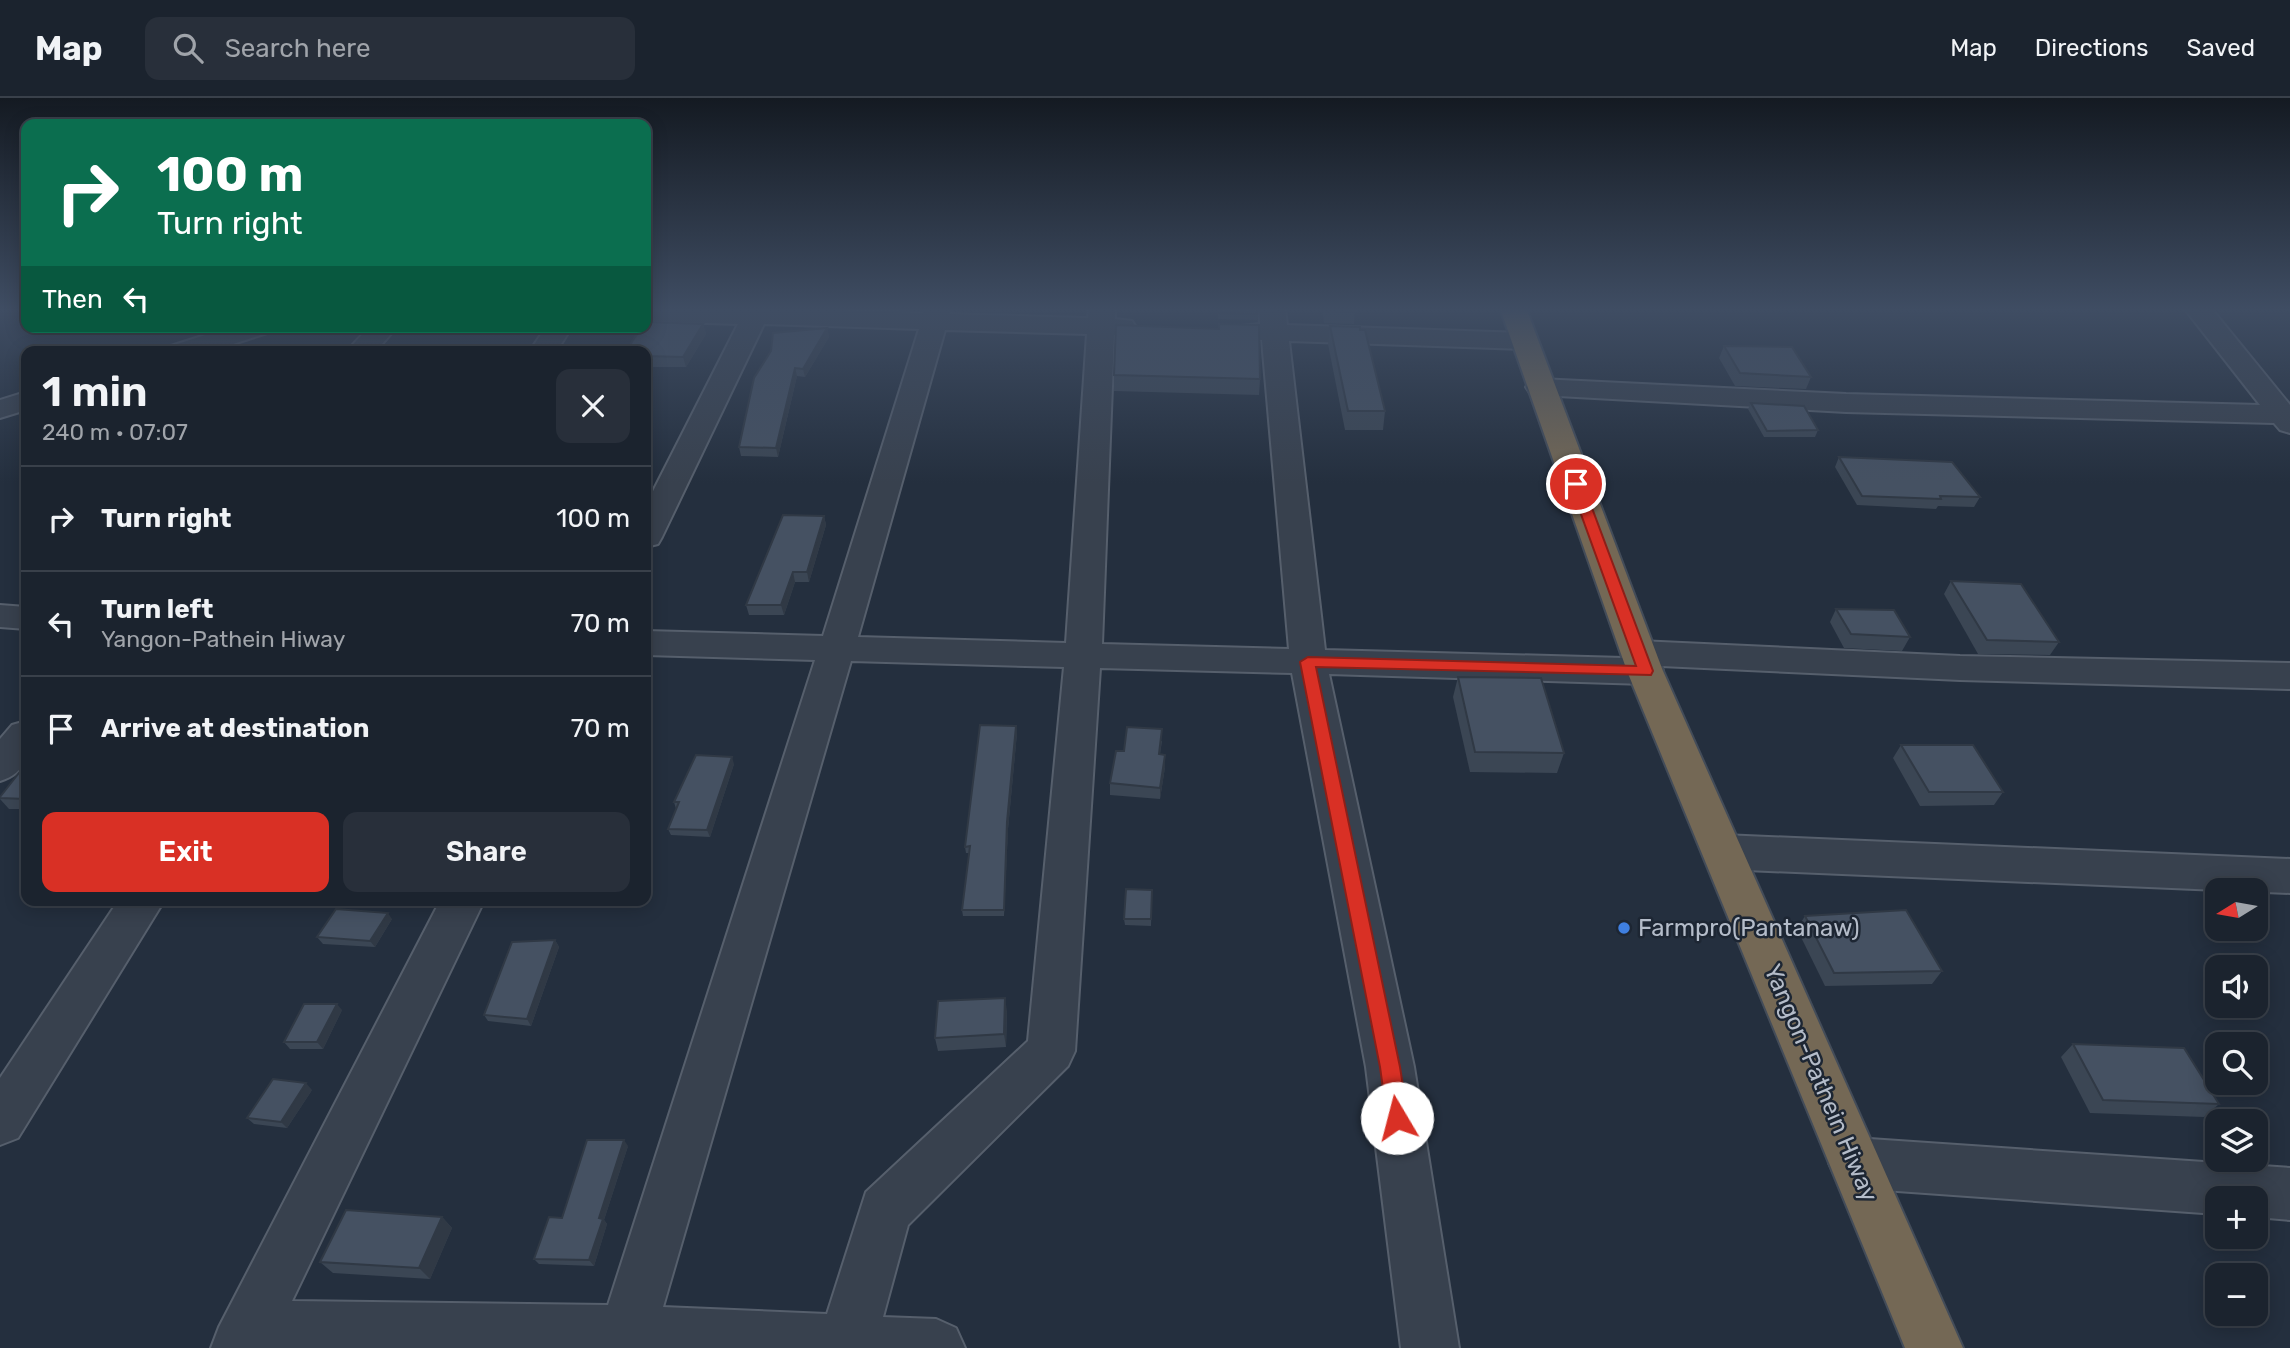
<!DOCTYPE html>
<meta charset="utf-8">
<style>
:root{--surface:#1b232e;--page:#282f3a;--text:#f1f3f6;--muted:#a0a4aa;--line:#39404a;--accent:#d93025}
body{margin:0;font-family:Rubik,sans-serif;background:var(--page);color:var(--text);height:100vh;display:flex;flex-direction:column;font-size:26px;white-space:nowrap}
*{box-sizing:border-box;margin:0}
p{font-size:23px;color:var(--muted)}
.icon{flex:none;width:38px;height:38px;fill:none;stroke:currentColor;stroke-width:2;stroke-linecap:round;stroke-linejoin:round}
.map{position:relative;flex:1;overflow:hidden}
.drawer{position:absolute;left:21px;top:248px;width:630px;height:560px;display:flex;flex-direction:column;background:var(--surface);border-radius:14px;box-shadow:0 4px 18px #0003,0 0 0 2px var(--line)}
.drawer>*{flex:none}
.banner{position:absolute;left:21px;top:21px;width:630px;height:214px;border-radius:14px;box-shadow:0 4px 18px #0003,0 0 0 2px var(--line);background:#0b6e4f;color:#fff;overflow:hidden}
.needle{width:46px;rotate:259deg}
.fabs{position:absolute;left:2205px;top:780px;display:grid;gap:14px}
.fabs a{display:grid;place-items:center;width:63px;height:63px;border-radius:14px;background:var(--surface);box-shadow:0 4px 18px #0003,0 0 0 2px var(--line);font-size:35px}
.pin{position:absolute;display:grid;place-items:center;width:60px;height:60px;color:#fff;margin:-30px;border:4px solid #fff;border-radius:50%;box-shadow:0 2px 7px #0007}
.me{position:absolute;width:77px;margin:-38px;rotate:352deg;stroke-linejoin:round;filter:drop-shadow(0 0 5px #0008)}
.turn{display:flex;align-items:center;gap:24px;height:147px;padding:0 21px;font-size:32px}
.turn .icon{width:91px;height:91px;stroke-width:2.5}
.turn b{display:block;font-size:49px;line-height:60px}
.then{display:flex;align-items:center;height:66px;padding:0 21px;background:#0003;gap:14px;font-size:26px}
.round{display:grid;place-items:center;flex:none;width:74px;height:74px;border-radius:14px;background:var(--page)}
.head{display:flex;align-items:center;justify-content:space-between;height:119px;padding:0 21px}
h1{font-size:42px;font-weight:600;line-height:52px}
.cta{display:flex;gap:14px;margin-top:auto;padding:14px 21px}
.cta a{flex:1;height:80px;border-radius:14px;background:var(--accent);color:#fff;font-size:28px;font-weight:600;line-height:80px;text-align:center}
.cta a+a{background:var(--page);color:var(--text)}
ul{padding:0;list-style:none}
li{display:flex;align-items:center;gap:21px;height:105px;padding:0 21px;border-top:2px solid var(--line)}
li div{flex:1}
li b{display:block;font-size:26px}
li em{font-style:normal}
header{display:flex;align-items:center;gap:42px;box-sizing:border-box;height:98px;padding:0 35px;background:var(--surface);border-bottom:2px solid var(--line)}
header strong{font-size:33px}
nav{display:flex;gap:38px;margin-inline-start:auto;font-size:24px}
.search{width:490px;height:63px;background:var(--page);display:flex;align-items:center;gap:18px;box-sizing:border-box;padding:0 24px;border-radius:14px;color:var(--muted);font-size:26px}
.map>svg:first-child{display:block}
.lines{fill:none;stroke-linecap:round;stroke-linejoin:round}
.minor-casing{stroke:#565f6c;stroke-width:4}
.highway-casing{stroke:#434c59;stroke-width:4}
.minor{fill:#38414e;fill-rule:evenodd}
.highway{fill:#746855;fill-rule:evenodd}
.wall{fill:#3b4654}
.shaded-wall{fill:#303945}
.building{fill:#455162;stroke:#303945;stroke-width:2}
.route{fill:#d93025;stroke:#8d1f18;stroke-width:2}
.shop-dot{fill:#3f7fe0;stroke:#1d2633;stroke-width:2.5}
.labels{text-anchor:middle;stroke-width:5;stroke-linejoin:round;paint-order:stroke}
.poi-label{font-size:24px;fill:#b4bcc9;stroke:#1d2633;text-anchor:start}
.street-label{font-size:24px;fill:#b4bcc9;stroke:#1d2633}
</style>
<header>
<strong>Map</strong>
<div class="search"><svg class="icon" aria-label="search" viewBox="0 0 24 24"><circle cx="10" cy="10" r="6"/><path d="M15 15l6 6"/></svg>Search here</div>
<nav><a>Map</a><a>Directions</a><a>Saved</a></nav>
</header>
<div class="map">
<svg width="2290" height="1250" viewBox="0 0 2290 1250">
<rect width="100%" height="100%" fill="#242f3e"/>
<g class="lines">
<g class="minor-casing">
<g id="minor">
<path d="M 646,210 L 772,210 L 923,215 L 925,210 L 951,210 L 949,216 L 1088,220 L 1089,210 L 1115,210 L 1115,221 L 1132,223 L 1136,229 L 1132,235 L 1114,237 L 1102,546 L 1289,551 L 1262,242 L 1241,240 L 1237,234 L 1241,228 L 1260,226 L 1259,210 L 1285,210 L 1287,227 L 1524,235 L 1534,237 L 1537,243 L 1534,249 L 1524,251 L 1289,243 L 1325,552 L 1624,560 L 1621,555 L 1626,546 L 1639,543 L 1960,558 L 2290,565 L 2290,591 L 1960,582 L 1661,568 L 1663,573 L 1658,582 L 1645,586 L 1329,576 L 1414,969 L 1459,1250 L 1401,1250 L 1366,969 L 1292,575 L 1100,570 L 1075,953 L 1068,968 L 908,1127 L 883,1219 L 936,1221 L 956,1230 L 965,1250 L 211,1250 L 219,1229 L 440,803 L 484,803 L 292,1203 L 608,1207 L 815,562 L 646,557 L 646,533 L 823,538 L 919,231 L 764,226 L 662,439 L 658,446 L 646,449 L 646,407 L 738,226 L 646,223 ZM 945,232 L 1087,236 L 1066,545 L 858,539 ZM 851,563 L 1064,569 L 1028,943 L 866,1094 L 827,1216 L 663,1209 Z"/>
<polygon points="2184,210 2211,210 2290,307 2290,335 2280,332 2274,325 1846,314 1540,297 1530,295 1526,289 1530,283 1540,281 1846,296 2260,307"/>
<polygon points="230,229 271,229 267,235 209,254 168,254 171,248"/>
<polygon points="369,229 397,229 375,254 346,254"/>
<polygon points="546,229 572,229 556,254 529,254"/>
<polygon points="26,294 26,312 0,320 0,302"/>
<polygon points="0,507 26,509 26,531 0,529"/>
<path d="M 26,623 C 27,651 32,673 0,683 L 0,641 L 12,627 Z"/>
<polygon points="1723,737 2290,761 2290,795 1723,771 1708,766 1702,754 1708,742"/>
<polygon points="118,803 164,803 18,1040 0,1047 0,980"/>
<polygon points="1855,1040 2290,1070 2290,1122 2256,1119 2256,1101 2217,1101 2217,1116 1855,1090 1837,1082 1829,1065 1837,1048"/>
</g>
</g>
<g class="highway-casing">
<polygon id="highway" points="1500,210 1526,210 1663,573 1963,1250 1905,1250 1627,573"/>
</g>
<use href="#minor" class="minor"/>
<use href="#highway" class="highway"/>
</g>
<g class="wall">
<polygon points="829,210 905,210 905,211"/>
<polygon points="975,210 1004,210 1003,214 975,213"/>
<polygon points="1218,210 1257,210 1257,222 1218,221"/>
<polygon points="1322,210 1355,210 1354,226 1324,225"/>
<polygon points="703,226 706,236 686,269 646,269 646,254"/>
<polygon points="1330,228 1385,313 1383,332 1345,332 1328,246"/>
<polygon points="827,230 829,239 805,279 797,278 778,359 741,358 739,349 754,280"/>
<polygon points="1219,231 1260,281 1259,297 1114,293 1114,277"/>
<polygon points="1724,248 1811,279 1806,291 1735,288 1719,260"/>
<polygon points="1751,305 1818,332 1815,339 1764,339 1748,311"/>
<polygon points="1839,359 1980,399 1974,409 1938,408 1936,411 1857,407 1835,369"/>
<polygon points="824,418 826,427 809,484 795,484 784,517 749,517 746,507"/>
<polygon points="1951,483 2059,544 2050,557 1978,556 1944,496"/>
<polygon points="1836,511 1910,539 1902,553 1844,550 1830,524"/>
<polygon points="1458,579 1564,655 1557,675 1470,674 1453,599"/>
<polygon points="1016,628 1017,635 1008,731 1004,818 963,818 962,812 969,755 966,755 965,749"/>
<polygon points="1162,643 1160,656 1165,657 1165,669 1160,701 1110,697 1110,685 1124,653"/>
<polygon points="1901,647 2003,694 1994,707 1920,708 1893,660"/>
<polygon points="26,666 26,711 9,711 0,701 0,699"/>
<polygon points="734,666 710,739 671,737 668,731 676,711 674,704"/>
<polygon points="1152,792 1151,828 1125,827 1124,821"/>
<polygon points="1805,818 1942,873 1932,886 1825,888 1797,831"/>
<polygon points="392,821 375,849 323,846 317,839"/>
<polygon points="555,842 559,849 531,928 488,923 484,917"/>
<polygon points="342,912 323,951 290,951 284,944"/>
<polygon points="1007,913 1006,949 938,953 935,940"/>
<polygon points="2073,946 2219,1006 2204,1019 2090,1015 2061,959"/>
<polygon points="312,992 287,1030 254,1026 247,1020"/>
<polygon points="628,1048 604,1122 607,1126 594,1168 539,1166 534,1161 562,1120"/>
<polygon points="442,1119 452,1130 430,1181 333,1175 320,1164"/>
</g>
<g class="shaded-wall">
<polygon points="703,226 706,236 686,269 683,259"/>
<polygon points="827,230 829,239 805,279 803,271"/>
<polygon points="795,270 797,278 778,359 776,350"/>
<polygon points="824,418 826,427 809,484 807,474"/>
<polygon points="793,474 795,484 784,517 781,507"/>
<polygon points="1016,628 1017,635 1008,731 1004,818 1004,812 1007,724"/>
<polygon points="1165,657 1165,669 1160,701 1160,690"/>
<polygon points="732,659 734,666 710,739 707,732"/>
<polygon points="388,815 392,821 375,849 370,843"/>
<polygon points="555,842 559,849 531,928 527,921"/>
<polygon points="1005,900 1007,913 1006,949 1004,936"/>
<polygon points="337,906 342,912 323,951 317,944"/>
<polygon points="306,985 312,992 287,1030 281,1024"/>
<polygon points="624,1042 628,1048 604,1122 607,1126 594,1168 589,1162 599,1120"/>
<polygon points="442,1119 452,1130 430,1181 419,1170"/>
</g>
<g class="building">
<polygon points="1218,210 1257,210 1257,216 1218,215"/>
<polygon points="1325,210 1355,210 1356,214 1325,213"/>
<polygon points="646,224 703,226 683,259 646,258 646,254 625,254 642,229 646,229"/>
<polygon points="1219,226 1259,227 1260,281 1114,277 1116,227 1219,231"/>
<polygon points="1330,228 1360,229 1360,232 1365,232 1385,313 1348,313"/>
<polygon points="827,230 803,271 795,270 776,350 739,349 754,280 771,253 773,235"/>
<polygon points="1724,248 1792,249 1811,279 1740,275"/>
<polygon points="1751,305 1804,308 1818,332 1767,333"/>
<polygon points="1839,359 1952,364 1980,399 1940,398 1941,401 1862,398"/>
<polygon points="783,417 824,418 807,474 793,474 781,507 746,507"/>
<polygon points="1951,483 2021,486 2059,544 1987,542"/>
<polygon points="1836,511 1894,512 1910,539 1851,536"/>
<polygon points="1458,579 1541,580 1564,655 1475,654"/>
<polygon points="980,627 1016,628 1007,724 1004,812 962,812 970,748 965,749"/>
<polygon points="1127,629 1162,631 1159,656 1165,657 1160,690 1110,685 1116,653 1124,653"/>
<polygon points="1901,647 1973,647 2003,694 1929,694"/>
<polygon points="696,657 732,659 707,732 668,731 679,704 674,704"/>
<polygon points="26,666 26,701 0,700 0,699"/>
<polygon points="1126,791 1152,792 1151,821 1124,821"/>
<polygon points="336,811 388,815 370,843 317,839"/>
<polygon points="1906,812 1942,873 1834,875 1805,818"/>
<polygon points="555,842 527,921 484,917 512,844"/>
<polygon points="1005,900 1004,936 935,940 938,903"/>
<polygon points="304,906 337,906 317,944 284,944"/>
<polygon points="2073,946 2184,950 2219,1006 2103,1002"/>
<polygon points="273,981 306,985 281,1024 247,1020"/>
<polygon points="587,1042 624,1042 599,1120 603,1121 589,1162 534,1161 549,1119 562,1120"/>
<polygon points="346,1112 442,1119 419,1170 320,1164"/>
</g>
<linearGradient id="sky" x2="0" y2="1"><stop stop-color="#141a22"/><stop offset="0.55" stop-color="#3f4d63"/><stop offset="1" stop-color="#3f4d63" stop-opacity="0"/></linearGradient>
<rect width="2290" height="385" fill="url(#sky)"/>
<polygon class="route" points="1576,382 1583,386 1653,573 1651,577 1316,569 1400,969 1408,1020 1405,1027 1397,1030 1390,1027 1387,1020 1380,969 1300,564 1308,559 1636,568 1570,386"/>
<circle class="shop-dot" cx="1624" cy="830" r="7"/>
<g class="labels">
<g class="poi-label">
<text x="1638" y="838">Farmpro(Pantanaw)</text>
</g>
<g class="street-label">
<text transform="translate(1821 985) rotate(67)" y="8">Yangon-Pathein Hiway</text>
</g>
</g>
</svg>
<div class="fabs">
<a><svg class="needle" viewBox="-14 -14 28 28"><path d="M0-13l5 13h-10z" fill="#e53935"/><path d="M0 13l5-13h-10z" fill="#a0a4aa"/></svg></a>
<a><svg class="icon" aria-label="sound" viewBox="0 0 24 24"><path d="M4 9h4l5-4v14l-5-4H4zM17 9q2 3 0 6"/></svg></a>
<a><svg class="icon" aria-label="search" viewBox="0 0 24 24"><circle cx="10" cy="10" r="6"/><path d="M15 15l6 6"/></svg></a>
<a><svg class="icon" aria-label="layers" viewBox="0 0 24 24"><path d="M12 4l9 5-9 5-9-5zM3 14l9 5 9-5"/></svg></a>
<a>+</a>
<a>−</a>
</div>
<div class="pin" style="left:1576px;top:386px;background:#d93025"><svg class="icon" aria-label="arrive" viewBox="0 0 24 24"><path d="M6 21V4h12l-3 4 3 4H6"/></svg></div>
<svg class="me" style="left:1397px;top:1020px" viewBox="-20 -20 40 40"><circle r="19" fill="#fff"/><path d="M0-13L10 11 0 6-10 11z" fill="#d93025"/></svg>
<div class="banner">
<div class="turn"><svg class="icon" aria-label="right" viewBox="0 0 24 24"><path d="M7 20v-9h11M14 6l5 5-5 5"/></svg><div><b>100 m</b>Turn right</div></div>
<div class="then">Then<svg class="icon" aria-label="left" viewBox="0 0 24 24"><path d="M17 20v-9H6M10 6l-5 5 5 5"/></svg></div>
</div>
<section class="drawer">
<div class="head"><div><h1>1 min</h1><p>240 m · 07:07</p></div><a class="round"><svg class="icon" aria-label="close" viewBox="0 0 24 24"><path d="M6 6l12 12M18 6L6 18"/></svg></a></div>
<ul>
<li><svg class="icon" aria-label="right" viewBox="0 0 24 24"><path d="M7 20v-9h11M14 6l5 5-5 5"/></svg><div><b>Turn right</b></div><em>100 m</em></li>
<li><svg class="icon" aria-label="left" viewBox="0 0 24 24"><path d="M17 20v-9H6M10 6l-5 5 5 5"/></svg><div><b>Turn left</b><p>Yangon-Pathein Hiway</p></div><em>70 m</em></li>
<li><svg class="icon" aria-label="arrive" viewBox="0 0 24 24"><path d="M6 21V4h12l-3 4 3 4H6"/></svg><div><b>Arrive at destination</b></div><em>70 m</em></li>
</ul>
<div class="cta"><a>Exit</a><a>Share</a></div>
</section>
</div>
